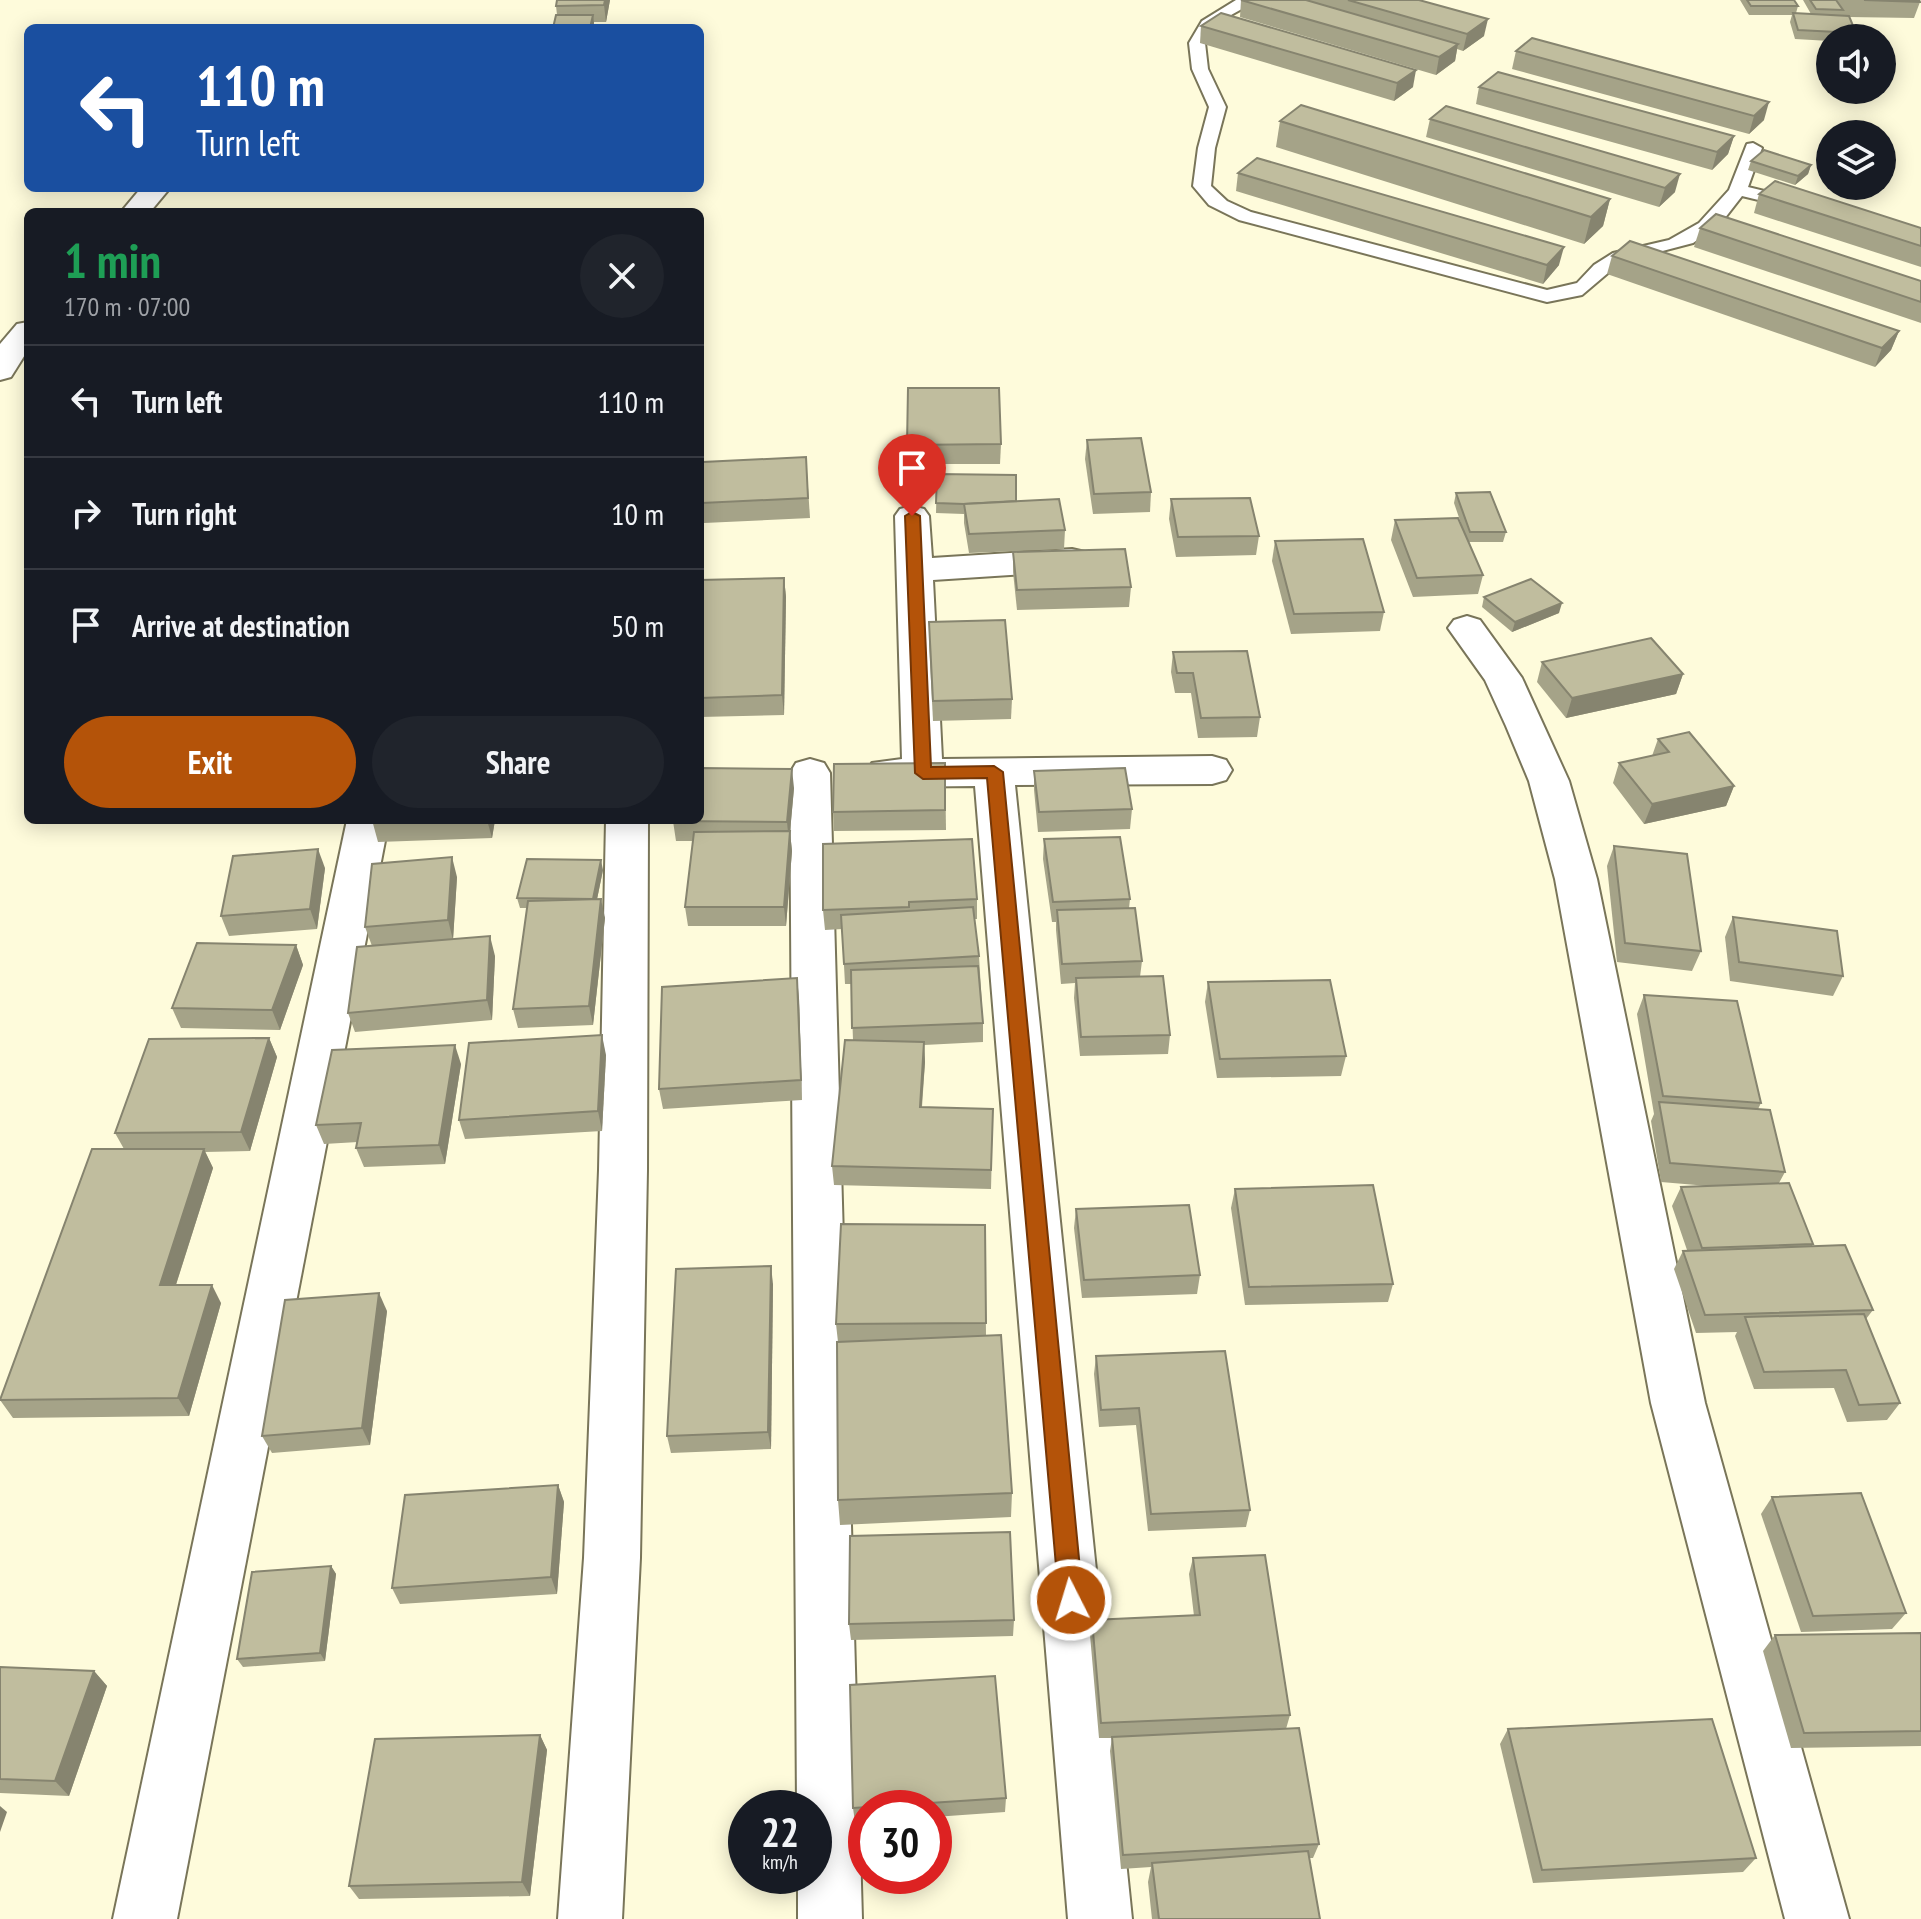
<!DOCTYPE html>
<meta charset="utf-8">
<style>
:root{--surface:#171b24;--page:#20242c;--text:#f1f3f6;--muted:#9ea1a6;--line:#363941;--accent:#b45309}
body{margin:0;font-family:"PT Sans Narrow",sans-serif;background:var(--page);color:var(--text);height:100vh;display:flex;flex-direction:column;font-size:30px;white-space:nowrap}
*{box-sizing:border-box;margin:0}
p{font-size:26px;color:var(--muted)}
.icon{flex:none;width:44px;height:44px;fill:none;stroke:currentColor;stroke-width:2;stroke-linecap:round;stroke-linejoin:round}
.map{position:relative;flex:1;overflow:hidden}
.sheet{position:absolute;left:24px;top:208px;width:680px;height:616px;display:flex;flex-direction:column;background:var(--surface);border-radius:12px;box-shadow:0 4px 20px #0003}
.sheet>*{flex:none}
.top-card{position:absolute;left:24px;top:24px;width:680px;height:168px;border-radius:12px;box-shadow:0 4px 20px #0003;background:#1a4fa0;color:#fff;overflow:hidden}
.controls{position:absolute;left:1816px;top:24px;display:grid;gap:16px}
.controls a{display:grid;place-items:center;width:80px;height:80px;border-radius:50%;background:var(--surface);box-shadow:0 4px 20px #0003;font-size:40px}
.speed{position:absolute;left:728px;top:1790px;display:flex;gap:16px;font-size:40px;font-weight:700;text-align:center}
.speed>*{display:grid;place-content:center;width:104px;height:104px;border-radius:50%;background:var(--surface);box-shadow:0 4px 20px #0003;line-height:1}
.speed small{font-size:20px;font-weight:400}
.speed .limit{border:12px solid #d22;background:#fff;color:#111}
.pin{position:absolute;display:grid;place-items:center;width:68px;height:68px;color:#fff;margin:-82px -34px;border-radius:50% 50% 50% 0;rotate:-45deg;box-shadow:0 0 8px #0007}
.pin .icon{rotate:45deg}
.me{position:absolute;width:88px;margin:-44px;rotate:355deg;stroke-linejoin:round;filter:drop-shadow(0 0 6px #0008)}
.turn{display:flex;align-items:center;gap:28px;height:168px;padding:0 40px;font-size:36px}
.turn .icon{width:104px;height:104px;stroke-width:2.5}
.turn b{display:block;font-size:56px;line-height:68px}
.round{display:grid;place-items:center;flex:none;width:84px;height:84px;border-radius:42px;background:var(--page)}
.head{display:flex;align-items:center;justify-content:space-between;height:136px;padding:0 40px}
h1{font-size:48px;font-weight:700;line-height:60px;color:#1e9e55}
.primary-button{display:flex;gap:16px;margin-top:auto;padding:16px 40px}
.primary-button a{flex:1;height:92px;border-radius:48px;background:var(--accent);color:#fff;font-size:32px;font-weight:700;line-height:92px;text-align:center}
.primary-button a+a{background:var(--page);color:var(--text)}
ul{padding:0;list-style:none}
li{display:flex;align-items:center;gap:24px;height:112px;padding:0 40px;border-top:2px solid var(--line)}
li div{flex:1}
li b{display:block;font-size:30px}
li em{font-style:normal}
.map>svg:first-child{display:block}
.lines{fill:none;stroke-linecap:round;stroke-linejoin:round}
.service-casing{stroke:#797559;stroke-width:4}
.minor-casing{stroke:#797559;stroke-width:4}
.service{fill:#fff;fill-rule:evenodd}
.minor{fill:#fff;fill-rule:evenodd}
.wall{fill:#a5a388}
.shaded-wall{fill:#86846f}
.building{fill:#c0bd9e;stroke:#86846f;stroke-width:2}
.route{fill:#b45309;stroke:#753606;stroke-width:2}
</style>
<div class="map">
<svg width="1921" height="1919" viewBox="0 0 1921 1919">
<rect width="100%" height="100%" fill="#fefbdb"/>
<g class="lines">
<g class="service-casing">
<polygon id="service" points="1236,0 1258,0 1222,20 1209,34 1205,43 1208,69 1226,107 1215,148 1211,186 1227,201 1251,212 1547,290 1577,283 1594,265 1613,253 1669,240 1699,223 1729,190 1747,144 1753,143 1762,148 1748,187 1802,200 1805,204 1796,209 1742,196 1721,223 1693,243 1632,259 1615,267 1582,295 1547,302 1239,220 1209,205 1193,186 1198,148 1209,107 1192,69 1189,43 1202,21"/>
</g>
<g class="minor-casing">
<g id="minor">
<polygon points="141,188 170,188 150,212 121,212"/>
<polygon points="28,322 28,350 11,377 0,380 0,344 17,324"/>
<polygon points="912,506 924,509 929,516 932,558 1072,549 1085,552 1090,560 1085,568 1072,571 933,580 942,759 1212,756 1226,760 1232,770 1226,780 1212,784 1015,785 1132,1919 1068,1919 975,786 886,787 872,783 866,773 872,763 902,759 895,516 900,509"/>
<polygon points="1467,616 1480,620 1522,678 1569,781 1597,879 1705,1403 1849,1919 1785,1919 1651,1403 1555,879 1529,781 1506,726 1485,680 1448,628 1454,620"/>
<polygon points="810,759 824,763 830,773 862,1919 798,1919 798,1876 814,1876 814,1808 797,1808 790,773 796,763"/>
<polygon points="347,820 389,820 177,1919 113,1919"/>
<polygon points="606,820 648,820 647,1170 640,1558 622,1919 558,1919 584,1558 599,1170"/>
</g>
</g>
<use href="#service" class="service"/>
<use href="#minor" class="minor"/>
</g>
<g class="wall">
<polygon points="557,0 610,0 606,22 594,22 593,28 553,28 557,15 556,6"/>
<polygon points="1241,0 1419,0 1484,36 1463,51 1457,49 1455,61 1436,75 1240,17"/>
<polygon points="1740,0 1794,0 1798,6 1796,13 1811,14 1803,0 1919,0 1920,2 1914,18 1849,17 1856,33 1854,38 1830,38 1830,41 1795,39 1790,22 1792,15 1749,15"/>
<polygon points="1201,26 1413,87 1394,101 1200,43"/>
<polygon points="1532,38 1764,120 1749,134 1512,69 1516,51"/>
<polygon points="1479,87 1734,136 1728,154 1712,170 1476,104"/>
<polygon points="1446,106 1675,192 1659,207 1426,137 1430,119"/>
<polygon points="1280,121 1610,199 1603,226 1584,244 1276,147"/>
<polygon points="1751,161 1811,165 1808,174 1795,185 1748,170"/>
<polygon points="1238,173 1559,265 1543,284 1236,191"/>
<polygon points="1759,194 1921,228 1921,267 1754,213"/>
<polygon points="1700,228 1921,281 1921,323 1694,247"/>
<polygon points="1612,256 1899,331 1891,350 1875,367 1607,274"/>
<polygon points="1087,440 1151,492 1150,512 1093,514 1085,459"/>
<polygon points="1001,444 1000,464 907,464 907,445"/>
<polygon points="806,457 810,518 704,523 702,503"/>
<polygon points="937,474 1016,501 1065,530 1064,549 969,553 964,523 964,514 936,513"/>
<polygon points="1456,493 1506,532 1503,542 1468,542 1483,575 1478,594 1413,597 1391,540 1395,520 1465,535 1454,503"/>
<polygon points="1171,499 1259,536 1256,555 1176,557 1169,519"/>
<polygon points="1275,541 1384,612 1380,631 1291,634 1272,561"/>
<polygon points="1013,552 1131,587 1129,607 1017,610 1013,572"/>
<polygon points="784,578 786,597 784,715 700,717 700,580"/>
<polygon points="1484,597 1559,613 1512,632 1482,607"/>
<polygon points="929,642 1012,699 1011,719 933,721"/>
<polygon points="1173,652 1260,717 1257,737 1198,738 1191,693 1175,693 1171,672"/>
<polygon points="1542,662 1683,674 1676,694 1566,718 1537,682"/>
<polygon points="1658,739 1734,786 1726,806 1644,824 1613,783 1619,763 1652,756"/>
<polygon points="945,763 946,830 834,831 833,812"/>
<polygon points="1034,771 1132,809 1130,829 1038,832 1034,790"/>
<polygon points="794,788 790,832 792,851 786,926 688,926 685,907 693,841 676,841 673,821"/>
<polygon points="372,820 495,820 492,838 378,842"/>
<polygon points="1044,839 1130,899 1129,908 1142,961 1140,977 1170,1035 1168,1054 1080,1056 1074,998 1075,983 1061,984 1056,930 1056,922 1052,922 1043,859"/>
<polygon points="823,844 977,899 977,919 974,919 979,956 983,1023 983,1042 924,1045 925,1062 922,1107 993,1109 991,1189 834,1185 832,1166 853,1040 851,984 845,984 842,929 825,930 823,910"/>
<polygon points="1614,846 1701,951 1692,971 1617,962 1607,866"/>
<polygon points="325,868 317,929 229,936 221,916"/>
<polygon points="603,870 597,899 605,918 593,1025 518,1028 513,1009 527,908 520,908 517,898"/>
<polygon points="457,877 453,939 495,956 492,1020 355,1032 348,1013 372,946 365,927"/>
<polygon points="1733,917 1843,976 1833,996 1730,981 1725,937"/>
<polygon points="296,945 303,965 280,1030 181,1028 172,1008"/>
<polygon points="1208,982 1346,1056 1341,1076 1217,1078 1205,1002"/>
<polygon points="1644,995 1761,1103 1758,1109 1785,1172 1779,1183 1813,1244 1812,1246 1873,1310 1866,1319 1900,1403 1887,1420 1847,1422 1834,1388 1754,1389 1735,1336 1737,1332 1696,1333 1674,1269 1683,1251 1687,1250 1672,1206 1681,1187 1708,1186 1661,1182 1651,1121 1654,1114 1637,1014"/>
<polygon points="799,998 802,1100 663,1109 659,1089"/>
<polygon points="269,1038 277,1057 250,1151 205,1152 213,1168 176,1285 221,1303 189,1416 13,1418 0,1400 124,1149 115,1133"/>
<polygon points="606,1055 602,1131 465,1139 459,1120"/>
<polygon points="461,1064 445,1164 364,1167 356,1148 358,1142 324,1144 316,1125"/>
<polygon points="1235,1189 1393,1284 1388,1302 1245,1305 1231,1208"/>
<polygon points="1076,1209 1200,1275 1197,1294 1082,1298 1074,1228"/>
<polygon points="985,1225 986,1336 1012,1493 1011,1517 840,1525 838,1500 838,1342 836,1324"/>
<polygon points="773,1284 771,1449 671,1453 667,1436"/>
<polygon points="387,1311 370,1445 272,1453 262,1436"/>
<polygon points="1096,1356 1250,1510 1246,1527 1148,1531 1136,1425 1099,1427 1094,1374"/>
<polygon points="558,1485 564,1502 557,1594 400,1604 392,1588"/>
<polygon points="1772,1497 1906,1613 1892,1629 1801,1632 1761,1514"/>
<polygon points="1193,1558 1290,1715 1286,1729 1319,1844 1313,1858 1309,1858 1320,1919 1152,1919 1148,1882 1151,1867 1121,1869 1110,1751 1112,1738 1099,1738 1090,1635 1092,1620 1194,1616 1189,1574"/>
<polygon points="331,1566 336,1574 325,1661 243,1667 237,1659"/>
<polygon points="1014,1620 1013,1636 851,1640 849,1624"/>
<polygon points="1921,1633 1921,1746 1791,1748 1763,1651 1775,1635"/>
<polygon points="0,1667 94,1671 107,1686 69,1796 0,1793"/>
<polygon points="1508,1729 1756,1858 1743,1872 1533,1883 1500,1744"/>
<polygon points="540,1735 547,1750 530,1896 359,1899 349,1886"/>
<polygon points="1006,1798 1005,1812 934,1817 934,1808 866,1808 866,1821 855,1822 853,1808"/>
</g>
<g class="shaded-wall">
<polygon points="605,0 610,0 606,22 604,5"/>
<polygon points="593,15 594,23 593,28 590,28"/>
<polygon points="1488,19 1484,36 1463,51 1467,34"/>
<polygon points="1458,44 1455,61 1436,75 1439,57"/>
<polygon points="1416,70 1413,87 1394,101 1397,83"/>
<polygon points="1769,102 1764,120 1749,134 1754,116"/>
<polygon points="1734,136 1728,154 1712,170 1717,152"/>
<polygon points="1811,165 1808,174 1795,185 1798,176"/>
<polygon points="1680,174 1675,192 1659,207 1665,188"/>
<polygon points="1610,199 1603,226 1584,244 1591,217"/>
<polygon points="1564,247 1559,265 1543,284 1547,265"/>
<polygon points="1899,331 1891,350 1875,367 1882,348"/>
<polygon points="784,578 786,597 784,715 782,695"/>
<polygon points="1562,603 1559,613 1512,632 1515,622"/>
<polygon points="1683,674 1676,694 1566,718 1572,698"/>
<polygon points="792,769 794,788 790,832 792,851 786,926 784,907 789,842 787,822"/>
<polygon points="1734,786 1726,806 1644,824 1652,804"/>
<polygon points="487,820 495,820 492,838"/>
<polygon points="318,849 325,868 317,929 310,909"/>
<polygon points="452,857 457,877 453,940 448,920"/>
<polygon points="601,860 603,870 595,909 593,899"/>
<polygon points="601,899 605,918 593,1025 589,1006"/>
<polygon points="490,936 495,956 492,1020 487,1000"/>
<polygon points="296,945 303,965 280,1030 272,1010"/>
<polygon points="797,978 799,998 802,1100 801,1080"/>
<polygon points="602,1035 606,1055 602,1131 598,1111"/>
<polygon points="269,1038 277,1057 250,1151 241,1132"/>
<polygon points="924,1042 925,1062 920,1126 920,1107"/>
<polygon points="455,1045 461,1064 445,1164 439,1145"/>
<polygon points="204,1149 213,1168 170,1303 160,1285"/>
<polygon points="771,1266 773,1284 771,1449 768,1432"/>
<polygon points="212,1285 221,1303 189,1416 178,1398"/>
<polygon points="379,1293 387,1311 370,1445 362,1428"/>
<polygon points="558,1485 564,1502 557,1594 551,1577"/>
<polygon points="331,1566 336,1574 325,1661 320,1653"/>
<polygon points="94,1671 107,1686 69,1796 55,1781"/>
<polygon points="540,1735 547,1750 530,1896 522,1882"/>
<polygon points="0,1806 7,1812 0,1832"/>
</g>
<g class="building">
<polygon points="557,0 605,0 604,5 556,6"/>
<polygon points="1241,0 1306,0 1458,44 1439,57"/>
<polygon points="1348,0 1419,0 1488,19 1467,34"/>
<polygon points="1747,0 1794,0 1798,6 1751,6"/>
<polygon points="1810,0 1836,0 1843,10 1816,9"/>
<polygon points="1864,0 1919,0 1920,2"/>
<polygon points="1221,13 1416,70 1397,83 1201,26"/>
<polygon points="1793,13 1849,16 1856,33 1798,30"/>
<polygon points="556,15 593,15 590,28 553,28"/>
<polygon points="1532,38 1769,102 1754,116 1516,51"/>
<polygon points="1498,72 1734,136 1717,152 1479,87"/>
<polygon points="1301,105 1610,199 1591,217 1280,121"/>
<polygon points="1446,106 1680,174 1665,188 1430,119"/>
<polygon points="1764,150 1811,165 1798,176 1751,161"/>
<polygon points="1257,158 1564,247 1547,265 1238,173"/>
<polygon points="1775,181 1921,228 1921,246 1759,194"/>
<polygon points="1716,214 1921,281 1921,302 1700,228"/>
<polygon points="1630,241 1899,331 1882,348 1612,256"/>
<polygon points="908,388 999,388 1001,444 907,445"/>
<polygon points="1141,438 1151,492 1094,494 1087,440"/>
<polygon points="806,457 808,498 702,503 703,462"/>
<polygon points="937,474 1016,475 1016,501 964,504 936,503"/>
<polygon points="1490,492 1506,532 1470,532 1456,493"/>
<polygon points="1250,498 1259,536 1178,537 1171,499"/>
<polygon points="1059,499 1065,530 969,534 964,504"/>
<polygon points="1458,518 1483,575 1417,578 1395,520"/>
<polygon points="1363,539 1384,612 1294,614 1275,541"/>
<polygon points="1125,549 1131,587 1017,590 1013,552"/>
<polygon points="784,578 782,695 700,698 700,580"/>
<polygon points="1531,579 1562,603 1515,622 1484,597"/>
<polygon points="1005,620 1012,699 933,701 929,622"/>
<polygon points="1651,638 1683,674 1572,698 1542,662"/>
<polygon points="1247,651 1260,717 1201,718 1193,673 1177,673 1173,652"/>
<polygon points="1689,732 1734,786 1652,804 1619,763 1669,752 1658,739"/>
<polygon points="945,763 945,810 833,812 834,764"/>
<polygon points="700,768 792,769 787,822 673,821 673,820 700,820"/>
<polygon points="1125,768 1132,809 1039,812 1034,771"/>
<polygon points="372,820 428,820 371,822"/>
<polygon points="790,831 784,907 685,907 694,832"/>
<polygon points="1120,837 1130,899 1053,902 1044,839"/>
<polygon points="972,839 977,899 909,902 909,907 823,910 823,844"/>
<polygon points="1614,846 1687,854 1701,951 1625,943"/>
<polygon points="318,849 310,909 221,916 233,856"/>
<polygon points="452,857 448,920 365,927 372,864"/>
<polygon points="527,859 601,860 593,899 517,898"/>
<polygon points="601,899 589,1006 513,1009 528,901"/>
<polygon points="973,907 979,956 844,964 841,915"/>
<polygon points="1135,908 1142,961 1062,964 1057,910"/>
<polygon points="1733,917 1837,931 1843,976 1739,962"/>
<polygon points="490,936 487,1000 348,1013 357,947"/>
<polygon points="197,943 296,945 272,1010 172,1008"/>
<polygon points="978,966 983,1023 852,1028 851,970"/>
<polygon points="1163,976 1170,1035 1081,1037 1076,978"/>
<polygon points="797,978 801,1080 659,1089 662,987"/>
<polygon points="1330,980 1346,1056 1220,1059 1208,982"/>
<polygon points="1644,995 1737,1001 1761,1103 1663,1096"/>
<polygon points="602,1035 598,1111 459,1120 469,1043"/>
<polygon points="269,1038 241,1132 115,1133 149,1039"/>
<polygon points="845,1040 924,1042 920,1107 993,1109 991,1170 832,1166"/>
<polygon points="455,1045 439,1145 356,1148 361,1123 316,1125 332,1050"/>
<polygon points="1659,1102 1770,1110 1785,1172 1670,1163"/>
<polygon points="92,1149 204,1149 160,1285 212,1285 178,1398 0,1400"/>
<polygon points="1789,1183 1813,1244 1702,1248 1681,1187"/>
<polygon points="1373,1185 1393,1284 1249,1287 1235,1189"/>
<polygon points="1189,1205 1200,1275 1084,1280 1076,1209"/>
<polygon points="841,1224 985,1225 986,1323 836,1324"/>
<polygon points="1845,1245 1873,1310 1705,1315 1683,1251"/>
<polygon points="771,1266 768,1432 667,1436 676,1269"/>
<polygon points="379,1293 362,1428 262,1436 285,1300"/>
<polygon points="1864,1314 1900,1403 1859,1405 1846,1370 1764,1372 1745,1317"/>
<polygon points="1001,1335 1012,1493 838,1500 837,1342"/>
<polygon points="1225,1351 1250,1510 1151,1514 1139,1408 1101,1410 1096,1356"/>
<polygon points="558,1485 551,1577 392,1588 405,1495"/>
<polygon points="1861,1493 1906,1613 1813,1616 1772,1497"/>
<polygon points="1010,1532 1014,1620 849,1624 850,1536"/>
<polygon points="1265,1555 1290,1715 1101,1723 1092,1620 1200,1615 1193,1558"/>
<polygon points="331,1566 320,1653 237,1659 252,1572"/>
<polygon points="1921,1633 1921,1731 1804,1733 1775,1635"/>
<polygon points="0,1667 94,1671 55,1781 0,1779"/>
<polygon points="995,1676 1006,1798 853,1808 850,1685"/>
<polygon points="1712,1719 1756,1858 1542,1870 1508,1729"/>
<polygon points="1299,1728 1319,1844 1123,1855 1112,1737"/>
<polygon points="540,1735 522,1882 349,1886 375,1739"/>
<polygon points="1308,1851 1320,1919 1159,1919 1152,1863"/>
</g>
<polygon class="route" points="912,512 920,516 931,767 994,766 1003,772 1083,1600 1079,1608 1071,1612 1063,1608 1059,1600 987,778 923,779 915,773 905,516"/>
</svg>
<div class="controls">
<a><svg class="icon" aria-label="sound" viewBox="0 0 24 24"><path d="M4 9h4l5-4v14l-5-4H4zM17 9q2 3 0 6"/></svg></a>
<a><svg class="icon" aria-label="layers" viewBox="0 0 24 24"><path d="M12 4l9 5-9 5-9-5zM3 14l9 5 9-5"/></svg></a>
</div>
<div class="speed"><div>22<small>km/h</small></div><div class="limit">30</div></div>
<div class="pin" style="left:912px;top:516px;background:#d93025"><svg class="icon" aria-label="arrive" viewBox="0 0 24 24"><path d="M6 21V4h12l-3 4 3 4H6"/></svg></div>
<svg class="me" style="left:1071px;top:1600px" viewBox="-20 -20 40 40"><circle r="17" fill="#b45309" stroke="#fff" stroke-width="3"/><path d="M0-11L8 9 0 5-8 9z" fill="#fff"/></svg>
<div class="top-card">
<div class="turn"><svg class="icon" aria-label="left" viewBox="0 0 24 24"><path d="M17 20v-9H6M10 6l-5 5 5 5"/></svg><div><b>110 m</b>Turn left</div></div>
</div>
<section class="sheet">
<div class="head"><div><h1>1 min</h1><p>170 m · 07:00</p></div><a class="round"><svg class="icon" aria-label="close" viewBox="0 0 24 24"><path d="M6 6l12 12M18 6L6 18"/></svg></a></div>
<ul>
<li><svg class="icon" aria-label="left" viewBox="0 0 24 24"><path d="M17 20v-9H6M10 6l-5 5 5 5"/></svg><div><b>Turn left</b></div><em>110 m</em></li>
<li><svg class="icon" aria-label="right" viewBox="0 0 24 24"><path d="M7 20v-9h11M14 6l5 5-5 5"/></svg><div><b>Turn right</b></div><em>10 m</em></li>
<li><svg class="icon" aria-label="arrive" viewBox="0 0 24 24"><path d="M6 21V4h12l-3 4 3 4H6"/></svg><div><b>Arrive at destination</b></div><em>50 m</em></li>
</ul>
<div class="primary-button"><a>Exit</a><a>Share</a></div>
</section>
</div>
